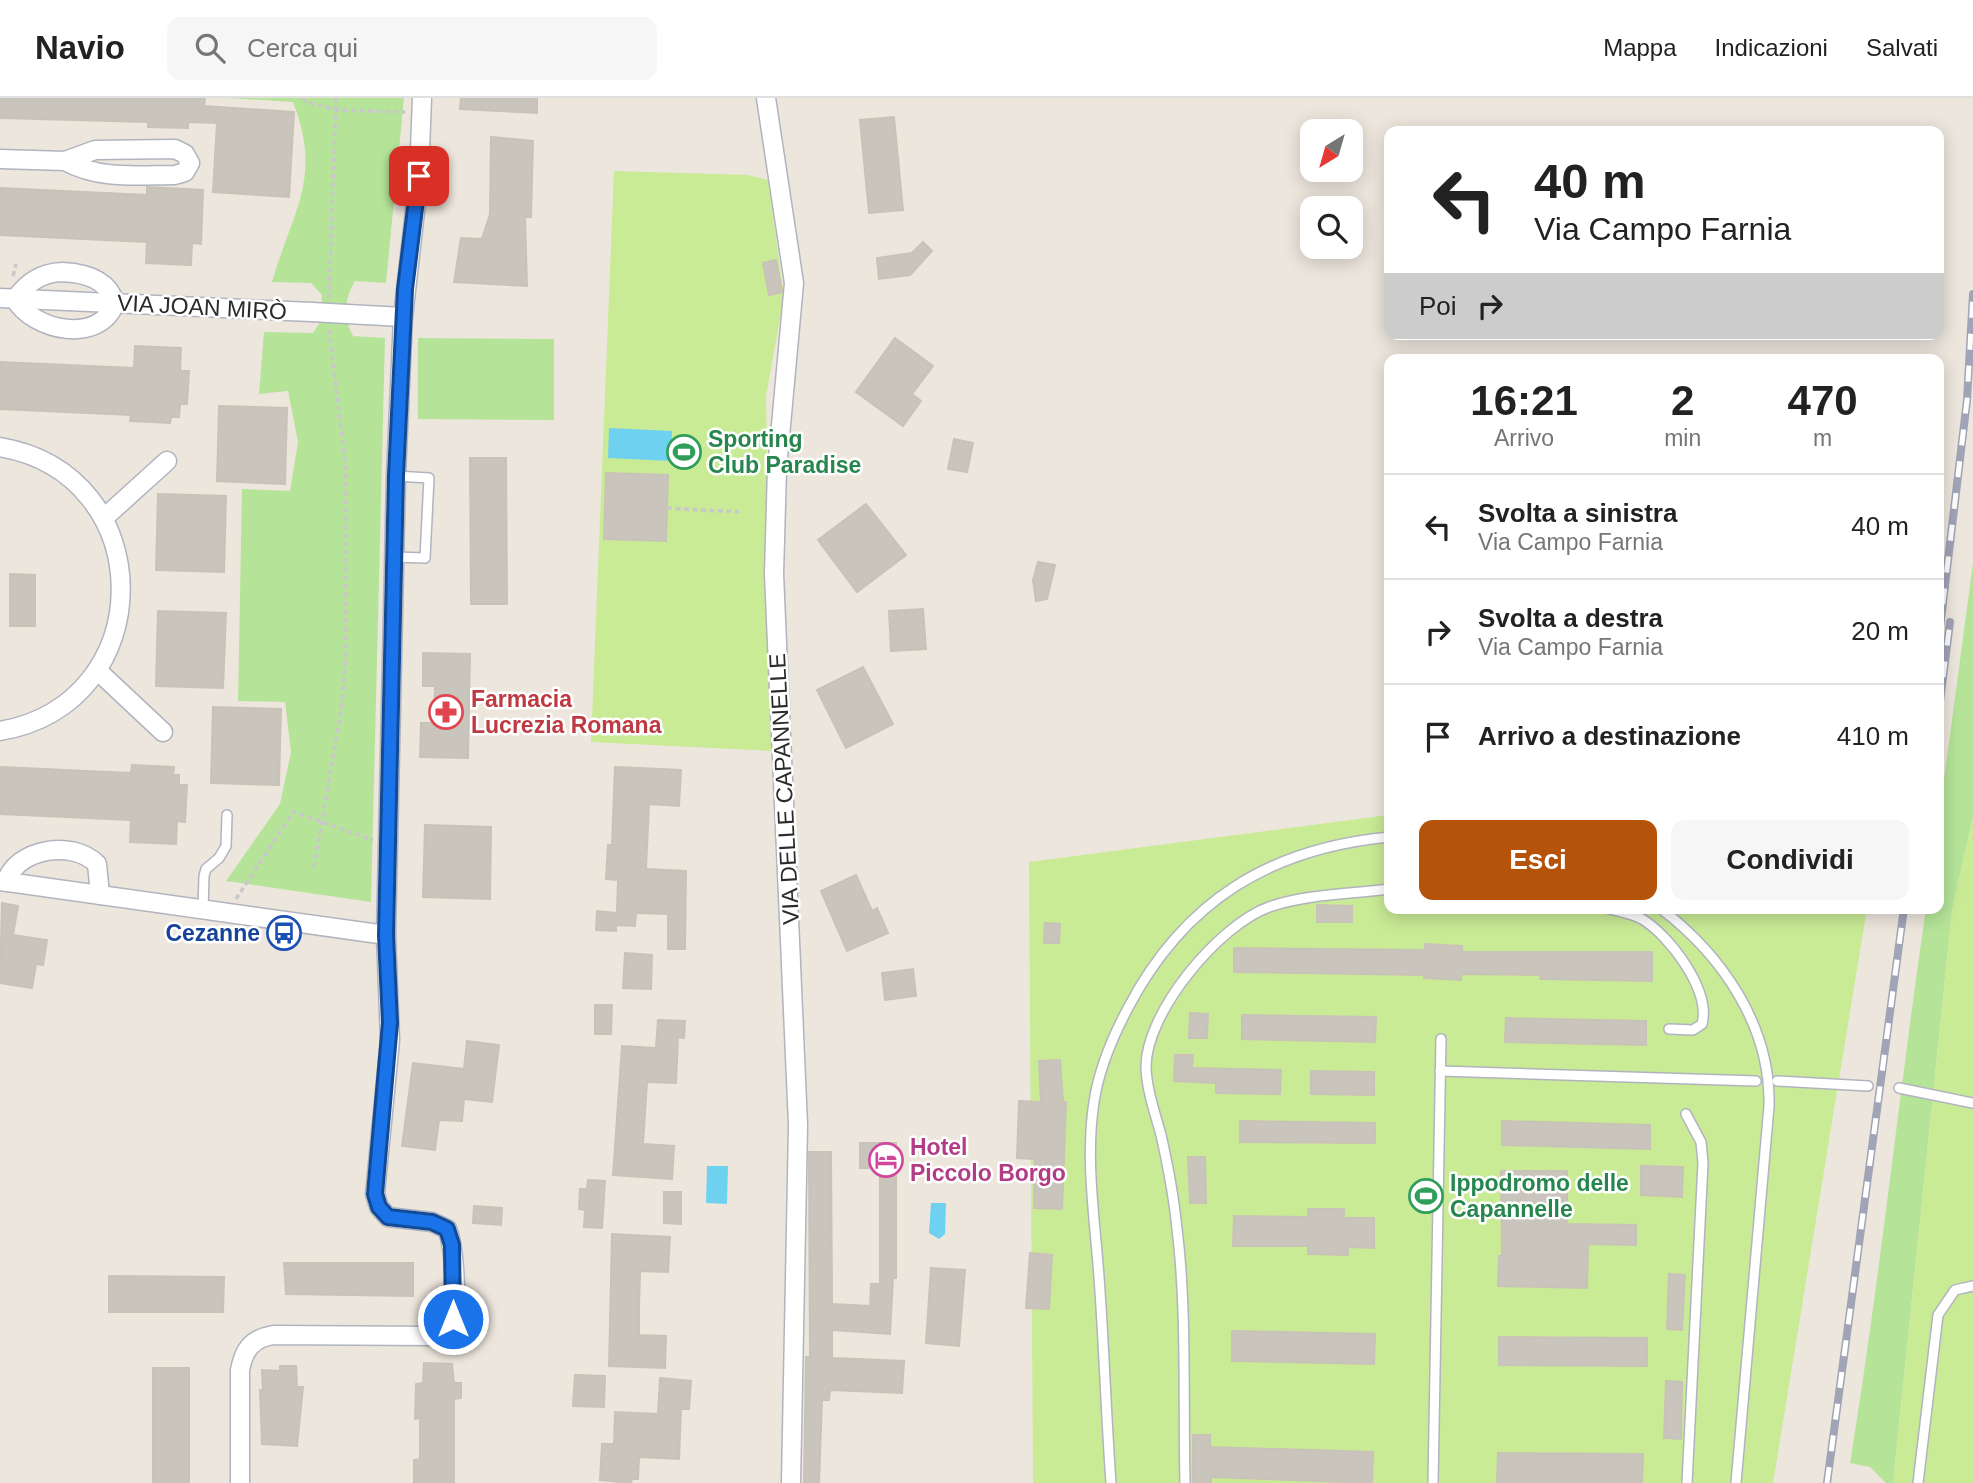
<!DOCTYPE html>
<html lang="it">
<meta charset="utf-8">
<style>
:root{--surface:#fff;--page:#f6f6f6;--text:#222;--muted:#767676;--line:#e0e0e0;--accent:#b45309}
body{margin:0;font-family:Arial,sans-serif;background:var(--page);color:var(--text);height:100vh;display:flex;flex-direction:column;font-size:26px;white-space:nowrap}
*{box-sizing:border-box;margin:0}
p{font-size:23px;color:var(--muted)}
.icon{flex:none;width:38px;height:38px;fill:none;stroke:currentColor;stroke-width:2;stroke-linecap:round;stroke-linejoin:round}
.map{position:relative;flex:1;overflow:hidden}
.details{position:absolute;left:1384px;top:256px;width:560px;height:560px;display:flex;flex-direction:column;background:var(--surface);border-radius:14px;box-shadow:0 4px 18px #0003}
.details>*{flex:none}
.guide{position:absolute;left:1384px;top:28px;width:560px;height:214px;border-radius:14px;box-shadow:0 4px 18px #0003;background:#fff;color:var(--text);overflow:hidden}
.needle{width:46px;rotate:217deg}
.tools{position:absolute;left:1300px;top:21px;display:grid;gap:14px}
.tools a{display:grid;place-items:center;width:63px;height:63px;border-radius:14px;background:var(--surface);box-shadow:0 4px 18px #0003;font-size:35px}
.pin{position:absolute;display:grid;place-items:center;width:60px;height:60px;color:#fff;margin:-30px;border-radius:14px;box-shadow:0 4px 10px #0006}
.me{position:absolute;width:77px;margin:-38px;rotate:0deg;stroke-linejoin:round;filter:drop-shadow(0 0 5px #0008)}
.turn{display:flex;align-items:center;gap:24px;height:147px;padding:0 35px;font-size:32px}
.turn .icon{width:91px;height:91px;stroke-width:2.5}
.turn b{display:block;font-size:49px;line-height:60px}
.then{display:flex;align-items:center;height:66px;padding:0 35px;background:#0003;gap:14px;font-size:26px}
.eta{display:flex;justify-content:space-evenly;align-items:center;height:119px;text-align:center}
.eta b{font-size:42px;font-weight:700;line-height:49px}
.action{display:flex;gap:14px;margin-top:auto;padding:14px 35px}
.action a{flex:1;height:80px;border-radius:14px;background:var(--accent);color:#fff;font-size:28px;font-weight:700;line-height:80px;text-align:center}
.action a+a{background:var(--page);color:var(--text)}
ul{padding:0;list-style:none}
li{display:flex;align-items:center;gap:21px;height:105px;padding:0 35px;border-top:2px solid var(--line)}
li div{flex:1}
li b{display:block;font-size:26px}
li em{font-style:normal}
header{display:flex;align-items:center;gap:42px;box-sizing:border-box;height:98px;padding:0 35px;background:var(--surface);border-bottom:2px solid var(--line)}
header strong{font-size:33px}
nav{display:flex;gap:38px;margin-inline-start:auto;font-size:24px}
.search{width:490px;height:63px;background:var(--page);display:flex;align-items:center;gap:18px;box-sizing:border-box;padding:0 24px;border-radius:14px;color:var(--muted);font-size:26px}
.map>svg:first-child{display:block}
.green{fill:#b5e499}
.pitch{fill:#c9eb95}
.water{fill:#6fd1f0}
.building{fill:#c9c4bc;stroke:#c9c2b7;stroke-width:2}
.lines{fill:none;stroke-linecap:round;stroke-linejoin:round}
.lane-casing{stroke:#b1b4bf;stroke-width:12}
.street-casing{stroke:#b1b4bf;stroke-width:21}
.path{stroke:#c8c8c8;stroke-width:3.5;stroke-dasharray:5 3.5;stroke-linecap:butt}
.lane{stroke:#fff;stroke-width:9}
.street{stroke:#fff;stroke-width:18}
.rail-casing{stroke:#a0a4b6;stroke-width:8}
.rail{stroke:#fff;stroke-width:5;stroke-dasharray:16;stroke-linecap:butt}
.street-bridge-casing{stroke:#b1b4bf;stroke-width:21;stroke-linecap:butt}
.street-bridge{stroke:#fff;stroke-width:18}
.route-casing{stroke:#114b97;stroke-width:18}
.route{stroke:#1a73e8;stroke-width:12}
.labels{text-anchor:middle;stroke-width:5;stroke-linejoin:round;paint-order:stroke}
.street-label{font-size:23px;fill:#2b2b2b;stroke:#fff}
.leisure-label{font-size:23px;font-weight:bold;fill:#27864d;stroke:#fff;text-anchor:start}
.health-label{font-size:23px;font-weight:bold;fill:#be3a42;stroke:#fff;text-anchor:start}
.transit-label{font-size:23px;font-weight:bold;fill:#164399;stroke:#fff;text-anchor:end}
.hotel-label{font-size:23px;font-weight:bold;fill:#b23c85;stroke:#fff;text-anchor:start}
</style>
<header>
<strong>Navio</strong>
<div class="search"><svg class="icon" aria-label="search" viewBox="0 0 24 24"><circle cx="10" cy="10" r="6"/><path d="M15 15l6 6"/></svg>Cerca qui</div>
<nav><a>Mappa</a><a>Indicazioni</a><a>Salvati</a></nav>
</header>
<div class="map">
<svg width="1973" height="1385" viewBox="0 0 1973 1385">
<rect width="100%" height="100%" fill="#ede6dd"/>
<g class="green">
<path d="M 229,0 L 404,0 L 386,185 L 355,183 C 344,201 343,220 353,238 L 385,240 L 371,804 L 226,783 L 280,706 L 291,654 L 285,604 L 238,603 L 242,391 L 290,393 L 298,344 L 288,293 L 259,296 L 264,234 L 313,235 L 321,223 L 322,197 L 311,185 L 272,184 C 292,114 323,80 293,4 Z"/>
<polygon points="418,240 554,241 554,322 418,321"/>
<path d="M 1973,465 L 1973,719 L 1952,813 L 1893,1385 L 1886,1385 L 1870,1369 L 1850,1365 C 1880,1181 1899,995 1926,810 L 1939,810 L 1939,719 Z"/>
</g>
<g class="pitch">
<polygon points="614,73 748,77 768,82 784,198 766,298 773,653 591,644"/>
<polygon points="1389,717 1390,810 1867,810 1773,1385 1033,1385 1029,764"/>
<polygon points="1973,719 1973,1385 1893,1385 1952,813"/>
</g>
<g class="water">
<polygon points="609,330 672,333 671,363 608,360"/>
<polygon points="707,1068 728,1068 727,1106 706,1105"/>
<polygon points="931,1105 946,1105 945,1136 939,1141 929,1135"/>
</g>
<g class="building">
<polygon points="0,0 205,0 204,8 294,14 289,99 213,94 217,25 188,24 188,30 148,29 148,24 0,20"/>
<polygon points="461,0 537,0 537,15 460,11"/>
<polygon points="894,19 903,112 869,115 860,22"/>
<polygon points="491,39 533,43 531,119 525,119 527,188 454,184 461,140 482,141 490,116"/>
<polygon points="147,89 203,92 201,146 192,145 191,167 146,165 147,144 0,137 0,90 147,97"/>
<polygon points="923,144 932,153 910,177 879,181 877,160 912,155"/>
<polygon points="776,162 782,194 769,197 763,165"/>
<polygon points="895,240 933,268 912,296 921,303 903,328 856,294"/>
<polygon points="135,248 181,250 180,273 189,273 187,306 180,306 179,319 171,319 170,325 130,323 131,317 0,311 0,264 134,270"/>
<polygon points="219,308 287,310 285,386 217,383"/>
<polygon points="954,341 973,345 967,374 948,371"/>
<polygon points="470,360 506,360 507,506 471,506"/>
<polygon points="606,375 668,377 666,443 604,441"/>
<polygon points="158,396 226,398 224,474 156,472"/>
<polygon points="866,406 906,457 857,494 818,442"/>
<polygon points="1038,464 1055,467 1047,501 1036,503 1033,482"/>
<polygon points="10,476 35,477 35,528 10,528"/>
<polygon points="923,511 926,551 891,553 889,513"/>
<polygon points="158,513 226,515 223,590 156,588"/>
<polygon points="423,555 470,556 468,660 420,659 421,625 434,625 435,588 423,588"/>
<polygon points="863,569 893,626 846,650 817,592"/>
<polygon points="213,609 281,611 279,687 211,685"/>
<polygon points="132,667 174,669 173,677 179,677 179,687 187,687 185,724 177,723 176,746 130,744 131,722 0,716 0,669 131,675"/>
<polygon points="615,669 681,672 679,708 649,706 646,771 686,773 685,851 668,851 668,816 636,815 635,828 616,827 616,833 596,832 597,813 617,815 618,782 606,781 608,747 612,747"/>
<polygon points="425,727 491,729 490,801 423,799"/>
<polygon points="856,777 872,813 877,810 888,835 847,853 821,793"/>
<polygon points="2,805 18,808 13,837 47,842 43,867 36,866 32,890 0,885"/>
<polygon points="1317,807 1352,808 1352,824 1317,824"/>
<polygon points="1045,825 1060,826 1059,845 1044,845"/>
<polygon points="1425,846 1462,848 1462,854 1652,854 1652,883 1540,881 1541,877 1461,876 1461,882 1424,880 1424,877 1234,874 1234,850 1425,852"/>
<polygon points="625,855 652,857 651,891 623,890"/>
<polygon points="913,871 916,898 885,902 882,875"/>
<polygon points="595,907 612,907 611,936 595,936"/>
<polygon points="1190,915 1208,916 1207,940 1189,940"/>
<polygon points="1242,917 1376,919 1375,944 1242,941"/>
<polygon points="1506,920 1646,923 1646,947 1505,944"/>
<polygon points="658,922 685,923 684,940 678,939 676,985 647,984 643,1046 674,1048 672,1081 613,1077 622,948 656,950"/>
<polygon points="467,943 499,947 492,1004 464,1001 462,1023 439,1022 435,1052 402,1048 413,965 464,971"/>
<polygon points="1175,957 1193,957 1192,970 1281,972 1280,996 1216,995 1216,985 1174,983"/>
<polygon points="1060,962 1063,1004 1066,1004 1062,1111 1034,1110 1035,1061 1017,1060 1019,1003 1041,1004 1039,963"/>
<polygon points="1311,973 1374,974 1374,997 1311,996"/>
<polygon points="1240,1023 1375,1025 1375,1045 1240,1044"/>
<polygon points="1502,1023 1650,1027 1650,1051 1502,1047"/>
<polygon points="860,1045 896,1045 896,1180 893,1180 890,1236 832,1232 832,1260 904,1263 902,1295 830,1292 829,1302 822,1302 819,1385 804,1385 806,1259 810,1259 809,1054 831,1054 832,1206 870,1208 871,1186 880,1186 880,1070 860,1070"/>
<polygon points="1188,1059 1205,1059 1206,1105 1190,1105"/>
<polygon points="1641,1068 1683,1069 1682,1099 1641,1097"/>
<polygon points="1501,1073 1567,1073 1567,1126 1636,1127 1636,1147 1588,1146 1587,1190 1498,1188 1499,1158 1502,1158"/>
<polygon points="588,1082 605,1083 602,1130 584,1129 585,1112 579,1111 580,1091 587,1091"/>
<polygon points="664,1094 681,1094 681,1126 664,1125"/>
<polygon points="474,1108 502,1110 501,1127 473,1125"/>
<polygon points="1308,1111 1344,1111 1344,1120 1374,1120 1374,1150 1348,1149 1348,1157 1308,1156 1308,1148 1233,1148 1234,1118 1308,1119"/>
<polygon points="612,1136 670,1139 668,1174 640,1173 639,1211 639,1237 666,1238 665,1270 609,1268"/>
<polygon points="1030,1155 1052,1157 1049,1211 1026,1210"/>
<polygon points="284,1165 413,1165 413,1198 286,1196"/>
<polygon points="931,1170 965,1172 959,1248 926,1245"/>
<polygon points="1669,1176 1685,1177 1682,1232 1667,1231"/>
<polygon points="109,1178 224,1179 223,1214 109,1214"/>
<polygon points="1232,1233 1375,1236 1374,1266 1232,1263"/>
<polygon points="1499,1239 1647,1240 1647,1268 1499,1267"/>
<polygon points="424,1265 452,1266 454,1285 461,1285 461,1300 454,1301 454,1385 414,1385 414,1362 420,1361 420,1320 415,1321 416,1286 423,1285"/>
<polygon points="280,1268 296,1268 297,1289 303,1289 297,1348 262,1346 260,1292 263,1292 262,1272 280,1273"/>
<rect x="153" y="1270" width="36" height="115"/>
<polygon points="575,1277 605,1278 604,1309 573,1308"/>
<polygon points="660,1280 691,1283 689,1311 681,1311 679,1361 639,1359 638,1381 632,1381 631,1385 600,1382 602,1346 614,1346 615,1314 658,1316"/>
<polygon points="1666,1283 1682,1284 1681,1341 1664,1340"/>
<polygon points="1193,1337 1210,1337 1210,1349 1373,1354 1372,1385 1211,1379 1211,1385 1193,1385"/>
<polygon points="1498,1355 1643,1356 1642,1385 1497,1385"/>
</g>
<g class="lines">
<g class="lane-casing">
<g id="lane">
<polyline points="395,459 425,460 429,380 396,378"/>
<path d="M 1605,810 C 1617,813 1630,815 1642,821 C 1669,837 1711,892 1702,926 L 1693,932 L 1669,931"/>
<path d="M 1660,810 C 1722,857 1771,928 1769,1008 L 1736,1385"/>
<polyline points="203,812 204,778 206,771 219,760 226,748 227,717"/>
<polyline points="1440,973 1756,983"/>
<polyline points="1777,983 1868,988"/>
<polyline points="1899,990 1973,1005"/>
<polyline points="1686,1016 1701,1044 1703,1065 1687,1385"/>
<path d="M 1111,1385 C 1106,1316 1104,1247 1099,1179 C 1095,1122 1085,1061 1094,1004 C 1099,970 1112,940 1128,910 C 1184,803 1270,750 1390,739"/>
<path d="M 1185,1385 C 1183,1303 1187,1212 1177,1131 C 1174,1100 1168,1068 1161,1037 C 1155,1015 1147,993 1146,970 C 1145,915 1219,827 1269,809 C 1306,796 1351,796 1390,791"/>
<polyline points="1433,1385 1441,941"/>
<polyline points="1918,1385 1938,1217 1955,1192 1973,1188"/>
</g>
</g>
<g class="street-casing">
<g id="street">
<polyline points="766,0 794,185 777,371 774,476 798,1027 791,1385"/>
<path d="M 0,61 L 65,63 L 95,52 L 175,51 L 185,56 L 190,65 L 185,74 L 175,77 C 137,77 100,82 65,63"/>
<path d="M 62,174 C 85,175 108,181 115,205 C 100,247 33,233 15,201 C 28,184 41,175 62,174 Z"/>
<polyline points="0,200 312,214"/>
<polyline points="347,216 403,219"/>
<path d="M 0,349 C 160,376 162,605 0,633"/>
<polyline points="104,420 167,363"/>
<polyline points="98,573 163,634"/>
<polyline points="0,783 386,837"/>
<path d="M 6,784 C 16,751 72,741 97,766 L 100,797"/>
<path d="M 240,1385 L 240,1272 C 244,1252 251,1241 273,1237 L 432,1238 C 440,1236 446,1234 451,1227 C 459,1213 454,1146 447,1131 L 432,1124 L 388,1119 L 379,1109 L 375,1096 L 390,942 L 386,837 L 396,378 L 403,219 L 419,78 L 422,0"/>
</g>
</g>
<g class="path">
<polyline points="303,0 306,4 336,12 405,14"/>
<polyline points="13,178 16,166"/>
<polyline points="329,200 336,0"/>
<polyline points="667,410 739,414"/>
<polyline points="314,769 341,613 346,560 346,371 329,232"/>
<polyline points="236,801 293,714 373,742"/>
</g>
<use href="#lane" class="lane"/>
<use href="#street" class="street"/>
<g class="rail-casing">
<g id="rail">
<polyline points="1939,538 1967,302 1973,196"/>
<polyline points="1939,611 1950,524"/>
<polyline points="1827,1385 1904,810"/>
</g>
</g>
<use href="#rail" class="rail"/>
<g class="street-bridge-casing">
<polyline id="street-bridge" points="312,214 347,216"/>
</g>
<use href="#street-bridge" class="street-bridge"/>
</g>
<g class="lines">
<g class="route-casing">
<polyline id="route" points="419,78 405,191 396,378 386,837 390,925 375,1096 379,1109 388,1119 432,1124 447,1131 452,1147 453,1221"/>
</g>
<use href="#route" class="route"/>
</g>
<defs>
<g id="stadium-ring" transform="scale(1.75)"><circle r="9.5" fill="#fff" stroke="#2e9e5b" stroke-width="1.5"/><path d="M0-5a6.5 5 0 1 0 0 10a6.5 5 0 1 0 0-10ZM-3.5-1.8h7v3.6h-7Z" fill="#2e9e5b"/></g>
<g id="pharmacy-ring" transform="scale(1.75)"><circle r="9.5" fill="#fff" stroke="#e0444e" stroke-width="1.5"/><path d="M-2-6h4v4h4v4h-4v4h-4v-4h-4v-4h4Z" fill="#e0444e"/></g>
<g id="bus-ring" transform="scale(1.75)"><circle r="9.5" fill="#fff" stroke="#1a4fb4" stroke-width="1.5"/><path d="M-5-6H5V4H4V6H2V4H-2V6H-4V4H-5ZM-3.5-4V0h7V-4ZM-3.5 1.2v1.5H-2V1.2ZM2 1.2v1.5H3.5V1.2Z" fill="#1a4fb4"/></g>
<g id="hotel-ring" transform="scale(1.75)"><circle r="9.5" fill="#fff" stroke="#d1479c" stroke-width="1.5"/><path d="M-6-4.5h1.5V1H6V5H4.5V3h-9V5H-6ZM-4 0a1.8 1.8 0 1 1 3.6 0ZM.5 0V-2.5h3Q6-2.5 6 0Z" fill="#d1479c"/></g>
</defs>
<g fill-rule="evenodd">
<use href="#stadium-ring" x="684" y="354"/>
<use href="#pharmacy-ring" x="446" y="614"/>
<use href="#bus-ring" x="284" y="835"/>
<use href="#hotel-ring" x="886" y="1062"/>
<use href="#stadium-ring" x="1426" y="1098"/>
</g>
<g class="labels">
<g class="street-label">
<text transform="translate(202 209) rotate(3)" y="8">VIA JOAN MIRÒ</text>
<text transform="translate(784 691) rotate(-93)" y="8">VIA DELLE CAPANNELLE</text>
</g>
<g class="leisure-label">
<text x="708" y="349">Sporting<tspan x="708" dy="26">Club Paradise</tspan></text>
<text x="1450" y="1093">Ippodromo delle<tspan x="1450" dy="26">Capannelle</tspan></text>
</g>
<g class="health-label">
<text x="471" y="609">Farmacia<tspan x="471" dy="26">Lucrezia Romana</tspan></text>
</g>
<g class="transit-label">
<text x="260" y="843">Cezanne</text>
</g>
<g class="hotel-label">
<text x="910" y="1057">Hotel<tspan x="910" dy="26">Piccolo Borgo</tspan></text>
</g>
</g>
</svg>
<div class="tools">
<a><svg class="needle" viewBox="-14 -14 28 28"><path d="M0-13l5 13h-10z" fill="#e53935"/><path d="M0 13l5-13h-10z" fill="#767676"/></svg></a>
<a><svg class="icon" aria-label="search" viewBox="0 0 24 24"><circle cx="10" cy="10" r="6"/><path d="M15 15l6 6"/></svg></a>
</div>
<div class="pin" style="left:419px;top:78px;background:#d93025"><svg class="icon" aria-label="arrive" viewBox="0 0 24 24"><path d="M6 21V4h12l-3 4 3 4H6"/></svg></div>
<svg class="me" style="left:453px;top:1221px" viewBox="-20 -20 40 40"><circle r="17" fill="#1a73e8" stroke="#fff" stroke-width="3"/><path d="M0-11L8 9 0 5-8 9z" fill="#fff"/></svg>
<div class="guide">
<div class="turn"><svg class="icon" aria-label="left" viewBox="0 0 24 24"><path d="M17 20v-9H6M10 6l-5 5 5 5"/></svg><div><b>40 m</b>Via Campo Farnia</div></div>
<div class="then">Poi<svg class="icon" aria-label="right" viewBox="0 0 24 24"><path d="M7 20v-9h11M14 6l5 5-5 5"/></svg></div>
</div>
<section class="details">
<div class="eta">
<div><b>16:21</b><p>Arrivo</p></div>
<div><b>2</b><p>min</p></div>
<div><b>470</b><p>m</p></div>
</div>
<ul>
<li><svg class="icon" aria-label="left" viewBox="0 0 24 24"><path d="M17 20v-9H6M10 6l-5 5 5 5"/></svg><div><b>Svolta a sinistra</b><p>Via Campo Farnia</p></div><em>40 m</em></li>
<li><svg class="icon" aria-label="right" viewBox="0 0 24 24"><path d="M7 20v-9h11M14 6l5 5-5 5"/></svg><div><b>Svolta a destra</b><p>Via Campo Farnia</p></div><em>20 m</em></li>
<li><svg class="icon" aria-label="arrive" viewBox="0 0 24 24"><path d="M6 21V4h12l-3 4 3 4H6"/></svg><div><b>Arrivo a destinazione</b></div><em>410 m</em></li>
</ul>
<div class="action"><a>Esci</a><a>Condividi</a></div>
</section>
</div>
